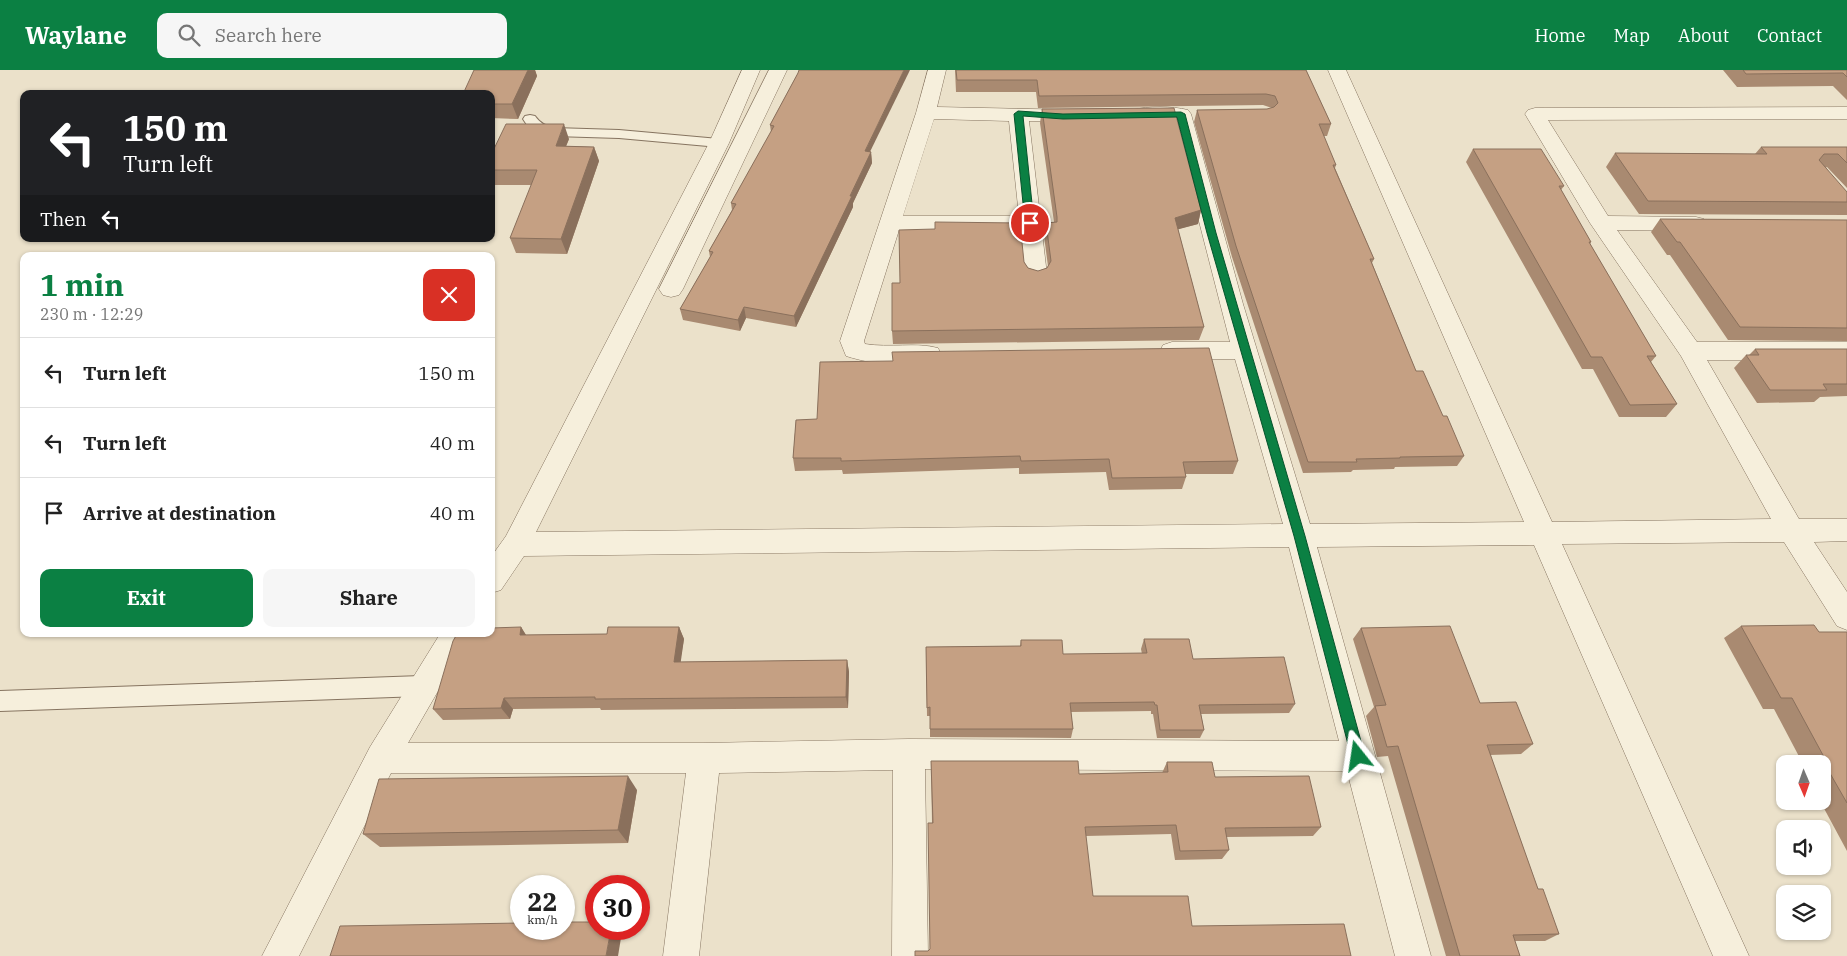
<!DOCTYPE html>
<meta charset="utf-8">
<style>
:root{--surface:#fff;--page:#f6f6f6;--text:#222;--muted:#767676;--line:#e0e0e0;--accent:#0b8043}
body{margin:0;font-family:"IBM Plex Serif",serif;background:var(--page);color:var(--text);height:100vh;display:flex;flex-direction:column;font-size:19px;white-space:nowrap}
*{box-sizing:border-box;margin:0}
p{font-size:16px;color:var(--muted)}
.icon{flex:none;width:28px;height:28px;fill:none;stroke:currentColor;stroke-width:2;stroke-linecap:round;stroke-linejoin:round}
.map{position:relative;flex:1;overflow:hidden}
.details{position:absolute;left:20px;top:182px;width:475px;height:385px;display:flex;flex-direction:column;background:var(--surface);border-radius:10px;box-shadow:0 1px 4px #0004}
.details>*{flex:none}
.guide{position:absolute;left:20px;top:20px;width:475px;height:152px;border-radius:10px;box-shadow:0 1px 4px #0004;background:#202124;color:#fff;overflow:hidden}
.needle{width:32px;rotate:178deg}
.controls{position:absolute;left:1776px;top:685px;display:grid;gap:10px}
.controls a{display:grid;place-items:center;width:55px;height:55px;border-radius:10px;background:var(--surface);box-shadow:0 1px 4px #0004;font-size:25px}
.speed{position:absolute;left:510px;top:805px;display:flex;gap:10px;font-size:25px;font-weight:700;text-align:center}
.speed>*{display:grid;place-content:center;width:65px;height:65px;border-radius:50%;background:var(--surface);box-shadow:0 1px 4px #0004;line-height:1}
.speed small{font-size:12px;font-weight:400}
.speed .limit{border:8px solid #d22;background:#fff;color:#111}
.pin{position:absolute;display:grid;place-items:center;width:42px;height:42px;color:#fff;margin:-21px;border:2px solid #fff;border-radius:50%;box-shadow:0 1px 5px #0007}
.me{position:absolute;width:55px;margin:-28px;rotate:345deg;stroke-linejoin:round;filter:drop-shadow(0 0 4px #0008)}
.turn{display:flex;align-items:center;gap:18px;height:105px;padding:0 20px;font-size:22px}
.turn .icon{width:65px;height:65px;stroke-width:2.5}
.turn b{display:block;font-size:35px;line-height:42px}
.then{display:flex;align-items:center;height:48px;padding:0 20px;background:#0003;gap:10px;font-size:19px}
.round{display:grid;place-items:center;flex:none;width:52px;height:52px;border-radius:10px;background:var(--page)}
.headline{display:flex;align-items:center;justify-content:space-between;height:85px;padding:0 20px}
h1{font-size:30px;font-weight:700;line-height:38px;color:var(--accent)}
.action{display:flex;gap:10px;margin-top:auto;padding:10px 20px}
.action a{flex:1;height:58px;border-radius:10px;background:var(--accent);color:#fff;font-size:20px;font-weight:700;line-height:58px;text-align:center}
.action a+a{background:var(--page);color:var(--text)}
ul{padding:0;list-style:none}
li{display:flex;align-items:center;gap:15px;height:70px;padding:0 20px;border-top:1px solid var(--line)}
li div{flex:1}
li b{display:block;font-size:19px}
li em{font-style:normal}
header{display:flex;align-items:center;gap:30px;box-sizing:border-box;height:70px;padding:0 25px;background:var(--accent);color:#fff}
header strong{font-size:24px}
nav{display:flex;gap:28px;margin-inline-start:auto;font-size:18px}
.search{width:350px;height:45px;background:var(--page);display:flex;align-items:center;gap:12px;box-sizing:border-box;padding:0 18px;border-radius:10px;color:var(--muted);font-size:19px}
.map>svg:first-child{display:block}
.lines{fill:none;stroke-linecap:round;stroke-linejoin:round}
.service-casing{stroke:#867460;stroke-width:2}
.minor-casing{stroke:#867460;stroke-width:1}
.service{fill:#f6efdc;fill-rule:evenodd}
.minor{fill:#f6efdc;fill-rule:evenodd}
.wall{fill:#a98a71}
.shaded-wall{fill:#8a705c}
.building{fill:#c5a083;stroke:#8a705c}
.route{fill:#0b8043;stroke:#07532c}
</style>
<header>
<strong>Waylane</strong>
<div class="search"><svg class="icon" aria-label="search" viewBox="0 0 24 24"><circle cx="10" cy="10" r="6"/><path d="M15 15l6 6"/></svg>Search here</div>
<nav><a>Home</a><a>Map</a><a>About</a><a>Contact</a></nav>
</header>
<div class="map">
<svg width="1847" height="886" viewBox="0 0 1847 886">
<rect width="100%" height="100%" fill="#ebe1ca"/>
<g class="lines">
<g class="service-casing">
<g id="service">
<path d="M 530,45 L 535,46 C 540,53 545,56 554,58 L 619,60 L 719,69 L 724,70 L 726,73 L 724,76 L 719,77 L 619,68 L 554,66 L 538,63 L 529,58 L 523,49 L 525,46 Z"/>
<polygon points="421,606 429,609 432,616 429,623 421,626 0,641 0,621"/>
</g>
</g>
<g class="minor-casing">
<g id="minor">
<path d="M 742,0 L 760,0 L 729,73 L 536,462 L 1283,454 L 1235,289 L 1172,290 L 1163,287 L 1160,281 L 1163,275 L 1172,272 L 1230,272 L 1173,50 L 1132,48 L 1129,44 L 1132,40 C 1148,36 1172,36 1188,40 L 1191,44 L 1243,234 L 1310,454 L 1524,452 L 1328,0 L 1346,0 L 1552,452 L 1771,449 L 1681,286 L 1590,153 L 1525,44 L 1528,40 L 1535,38 L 1847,37 L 1847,49 L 1548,50 L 1608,146 L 1696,147 L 1704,149 L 1707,154 L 1704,159 L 1696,161 L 1617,160 L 1697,272 L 1847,272 L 1847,290 L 1707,290 L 1799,449 L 1847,449 L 1847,471 L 1814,472 L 1847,522 L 1847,560 L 1837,556 L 1784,472 L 1562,474 L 1749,886 L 1713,886 L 1534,475 L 1317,477 L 1431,886 L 1395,886 L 1347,701 L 925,699 L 928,886 L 892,886 L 893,700 L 719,703 L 699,886 L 663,886 L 686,703 L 391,703 L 299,886 L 262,886 L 370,677 L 440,564 L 471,564 L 408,673 L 704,673 L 909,669 L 1339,671 L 1289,477 L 524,486 L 501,520 L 491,523 L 491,487 L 506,466 L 709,73 Z"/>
<polygon points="769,0 787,0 683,219 679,225 671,227 663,225 659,219"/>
<path d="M 928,0 L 946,0 L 937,37 L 1079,40 L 1086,42 L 1089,46 L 1086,50 L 1079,52 L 1029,51 L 1047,205 L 1044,210 L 1036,213 L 1028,210 L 1025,205 L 1020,160 L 899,160 L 864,271 L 865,274 C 889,278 917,272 938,278 L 941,284 L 938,290 C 909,299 875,295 846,286 L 840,271 L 916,43 ZM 934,49 L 1009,51 L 1019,146 L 903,146 Z"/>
</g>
</g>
<use href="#service" class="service"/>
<use href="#minor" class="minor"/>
</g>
<g class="wall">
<polygon points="474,0 535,0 537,6 518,49 491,48 491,24"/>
<polygon points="955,0 1306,0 1331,54 1327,66 1323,66 1336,95 1335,98 1374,189 1372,193 1416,301 1464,386 1457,396 1395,397 1394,399 1353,400 1351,402 1303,403 1232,187 1194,52 1197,40 1267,39 1272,38 1263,35 1038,38 1036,22 956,22"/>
<polygon points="1723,0 1847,0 1847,30 1833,16 1737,17"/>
<polygon points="798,3 871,82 872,93 853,133 853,137 796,257 746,248 740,261 683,250 680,239 710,187 709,181 732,140 731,133 771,62 770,55"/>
<polygon points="1042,39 1201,140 1198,154 1178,159 1204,257 1199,270 893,274 892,261 900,213 935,159 935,152 1024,192 1028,198 1038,201 1047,198 1048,196 1044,166 1046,153 1054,152 1040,53"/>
<polygon points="569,69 566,76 594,77 599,91 567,184 516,183 510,168 532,115 491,115 491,85"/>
<polygon points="1761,77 1847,77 1847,118 1827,97 1826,97 1847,132 1847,145 1639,144 1606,97 1615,83 1755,84"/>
<polygon points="1473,79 1564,116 1561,120 1591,172 1590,174 1656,286 1651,292 1677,334 1666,347 1619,347 1593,299 1582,299 1466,92"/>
<polygon points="1660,149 1847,150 1847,271 1728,270 1670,185 1667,185 1651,162"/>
<polygon points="1755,279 1847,279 1847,326 1820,327 1814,332 1757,333 1734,298 1746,285 1749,285"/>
<polygon points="796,350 1238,391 1233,404 1186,404 1186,407 1182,419 1109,420 1106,402 1019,404 1019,398 843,404 842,400 795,401 793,388"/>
<polygon points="1741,556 1819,562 1847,562 1847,781 1820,731 1822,731 1822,694 1803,694 1774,639 1763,639 1724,568"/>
<polygon points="521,557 526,565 607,564 679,557 684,569 680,592 847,590 849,602 848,638 601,640 600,638 513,639 510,649 443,650 433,639"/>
<polygon points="1361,558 1480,633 1533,674 1521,684 1490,685 1538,819 1559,864 1545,871 1515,871 1520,886 1446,886 1388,686 1377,687 1366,646 1374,637 1353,569"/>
<polygon points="1144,569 1193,589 1295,634 1289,643 1201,644 1204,660 1200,668 1157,668 1153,644 1151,644 1151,641 1071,642 1073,659 1071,668 930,667 930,646 927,646 926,577 1020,576 1021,570 1063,584 1142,584 1141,579"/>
<polygon points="931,691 1079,704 1162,703 1167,692 1215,707 1321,757 1313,766 1226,767 1229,780 1222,789 1175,790 1171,764 1086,766 928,881 930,879 932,753"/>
<polygon points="637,720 628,773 380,777 363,764"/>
</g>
<g class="shaded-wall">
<polygon points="528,0 535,0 537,6 518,49 512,34"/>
<polygon points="904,0 910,0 865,92 865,81"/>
<polygon points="564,54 569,69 560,91 556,76"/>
<polygon points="594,77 599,91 567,184 561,169"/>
<polygon points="871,82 872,93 853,133 853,137 796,257 794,246"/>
<polygon points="1201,140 1198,154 1172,161 1175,148"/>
<polygon points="744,237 746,248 740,261 738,250"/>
<polygon points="521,557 529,570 520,565"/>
<polygon points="679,557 684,569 679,604 674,592"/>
<polygon points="847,590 849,602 848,638 846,627"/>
<polygon points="504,628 513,639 510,649 501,638"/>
<polygon points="628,706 637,720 628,773 618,760"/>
<polygon points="611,859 618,859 622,862 618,886 606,886"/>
</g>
<g class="building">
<polygon points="474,0 528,0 512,34 491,34 491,24 463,24"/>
<polygon points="799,0 904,0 865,81 871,82 850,126 852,126 794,246 744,237 738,250 680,239 713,182 709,181 736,134 731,133 774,56 770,55 798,3"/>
<polygon points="956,0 1306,0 1331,54 1319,54 1336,95 1333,95 1374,189 1370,189 1416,301 1423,301 1443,346 1447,346 1464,386 1400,387 1400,388 1356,389 1357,392 1308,392 1236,176 1197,40 1267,39 1274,37 1278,33 1275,26 1266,24 1039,26 1037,10 957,10"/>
<polygon points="1743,0 1847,0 1847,7 1843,3 1746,4"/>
<polygon points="1174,38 1201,140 1175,148 1204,257 892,261 892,213 900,213 899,160 935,159 935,152 1020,153 1024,192 1028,198 1038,201 1047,198 1051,191 1046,153 1057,152 1057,147 1042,39"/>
<polygon points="506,54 564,54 556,76 594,77 561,169 510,168 537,100 491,100 491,85"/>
<polygon points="1761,77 1847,77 1847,93 1838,84 1824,84 1819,90 1847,122 1847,132 1648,131 1615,83 1767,84"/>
<polygon points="1473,79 1541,79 1564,116 1559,116 1591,172 1589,172 1656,286 1647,286 1677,334 1630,335 1602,287 1591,287"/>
<polygon points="1660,149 1847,150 1847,258 1740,257 1680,172 1677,172"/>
<polygon points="1209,278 1238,391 1183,392 1186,407 1112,408 1109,389 1021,391 1020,386 841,391 841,388 793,388 796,350 817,349 820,292 893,291 892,282"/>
<polygon points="1755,279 1847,279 1847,314 1823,314 1827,320 1770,320 1746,285 1759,285"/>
<polygon points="1814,555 1819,562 1847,562 1847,733 1827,698 1830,698 1792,628 1781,628 1741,556"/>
<polygon points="1450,556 1480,633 1516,632 1533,674 1487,675 1538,819 1543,819 1559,864 1513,865 1520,886 1460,886 1398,676 1387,677 1375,636 1386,635 1361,558"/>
<polygon points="521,557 520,565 607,564 608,557 679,557 674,592 847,590 846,627 595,629 595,627 504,628 501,638 433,639 453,571 457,564 491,564 491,558"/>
<polygon points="1144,569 1189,569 1193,589 1284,587 1295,634 1199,635 1204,660 1160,660 1157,635 1155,635 1154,632 1070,633 1073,659 930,659 930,637 927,638 926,577 1021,576 1021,570 1062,570 1063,584 1147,583"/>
<polygon points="931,691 1078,691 1079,704 1168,702 1167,692 1212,692 1215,707 1309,706 1321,757 1225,758 1229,780 1180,781 1176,755 1085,757 1093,826 1188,826 1192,856 1344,854 1351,886 915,886 915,881 928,881 930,879 928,753 933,753"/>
<polygon points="628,706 618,760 363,764 379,709"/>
<polygon points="564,852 596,852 596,859 611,859 606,886 330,886 340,856 521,853 521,859 564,859"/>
</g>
<polygon class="route" points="1018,41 1063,44 1181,42 1185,44 1216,163 1305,466 1365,686 1363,690 1358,692 1353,690 1351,686 1294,466 1207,163 1177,47 1063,49 1023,46 1034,153 1030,156 1025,153 1014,44"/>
</svg>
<div class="controls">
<a><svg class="needle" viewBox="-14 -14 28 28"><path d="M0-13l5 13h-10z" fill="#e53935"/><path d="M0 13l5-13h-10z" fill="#767676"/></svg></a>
<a><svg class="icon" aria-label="sound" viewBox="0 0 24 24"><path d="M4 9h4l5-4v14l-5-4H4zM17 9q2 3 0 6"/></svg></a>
<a><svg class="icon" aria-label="layers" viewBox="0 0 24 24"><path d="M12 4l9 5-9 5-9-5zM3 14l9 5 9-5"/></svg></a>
</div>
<div class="speed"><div>22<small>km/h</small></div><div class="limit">30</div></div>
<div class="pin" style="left:1030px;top:153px;background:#d93025"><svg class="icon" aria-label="arrive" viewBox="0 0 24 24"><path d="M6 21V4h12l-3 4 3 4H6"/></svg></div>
<svg class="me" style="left:1358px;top:686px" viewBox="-20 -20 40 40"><path d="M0-17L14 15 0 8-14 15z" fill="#0b8043" stroke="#fff" stroke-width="4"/></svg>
<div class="guide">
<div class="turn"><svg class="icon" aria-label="left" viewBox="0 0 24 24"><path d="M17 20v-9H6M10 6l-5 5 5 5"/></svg><div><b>150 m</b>Turn left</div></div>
<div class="then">Then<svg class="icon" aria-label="left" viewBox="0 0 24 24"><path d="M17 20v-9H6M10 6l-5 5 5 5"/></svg></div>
</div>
<section class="details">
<div class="headline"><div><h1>1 min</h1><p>230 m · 12:29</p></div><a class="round" style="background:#d93025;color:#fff"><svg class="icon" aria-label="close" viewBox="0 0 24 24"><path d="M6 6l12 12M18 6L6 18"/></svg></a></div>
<ul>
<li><svg class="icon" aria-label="left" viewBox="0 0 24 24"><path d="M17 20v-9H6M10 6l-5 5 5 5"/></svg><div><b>Turn left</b></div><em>150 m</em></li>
<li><svg class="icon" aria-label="left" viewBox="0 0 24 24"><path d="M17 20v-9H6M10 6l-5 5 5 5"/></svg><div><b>Turn left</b></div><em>40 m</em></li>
<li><svg class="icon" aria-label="arrive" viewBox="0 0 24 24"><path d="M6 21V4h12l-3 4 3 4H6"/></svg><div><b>Arrive at destination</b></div><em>40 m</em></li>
</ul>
<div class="action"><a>Exit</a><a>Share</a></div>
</section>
</div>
